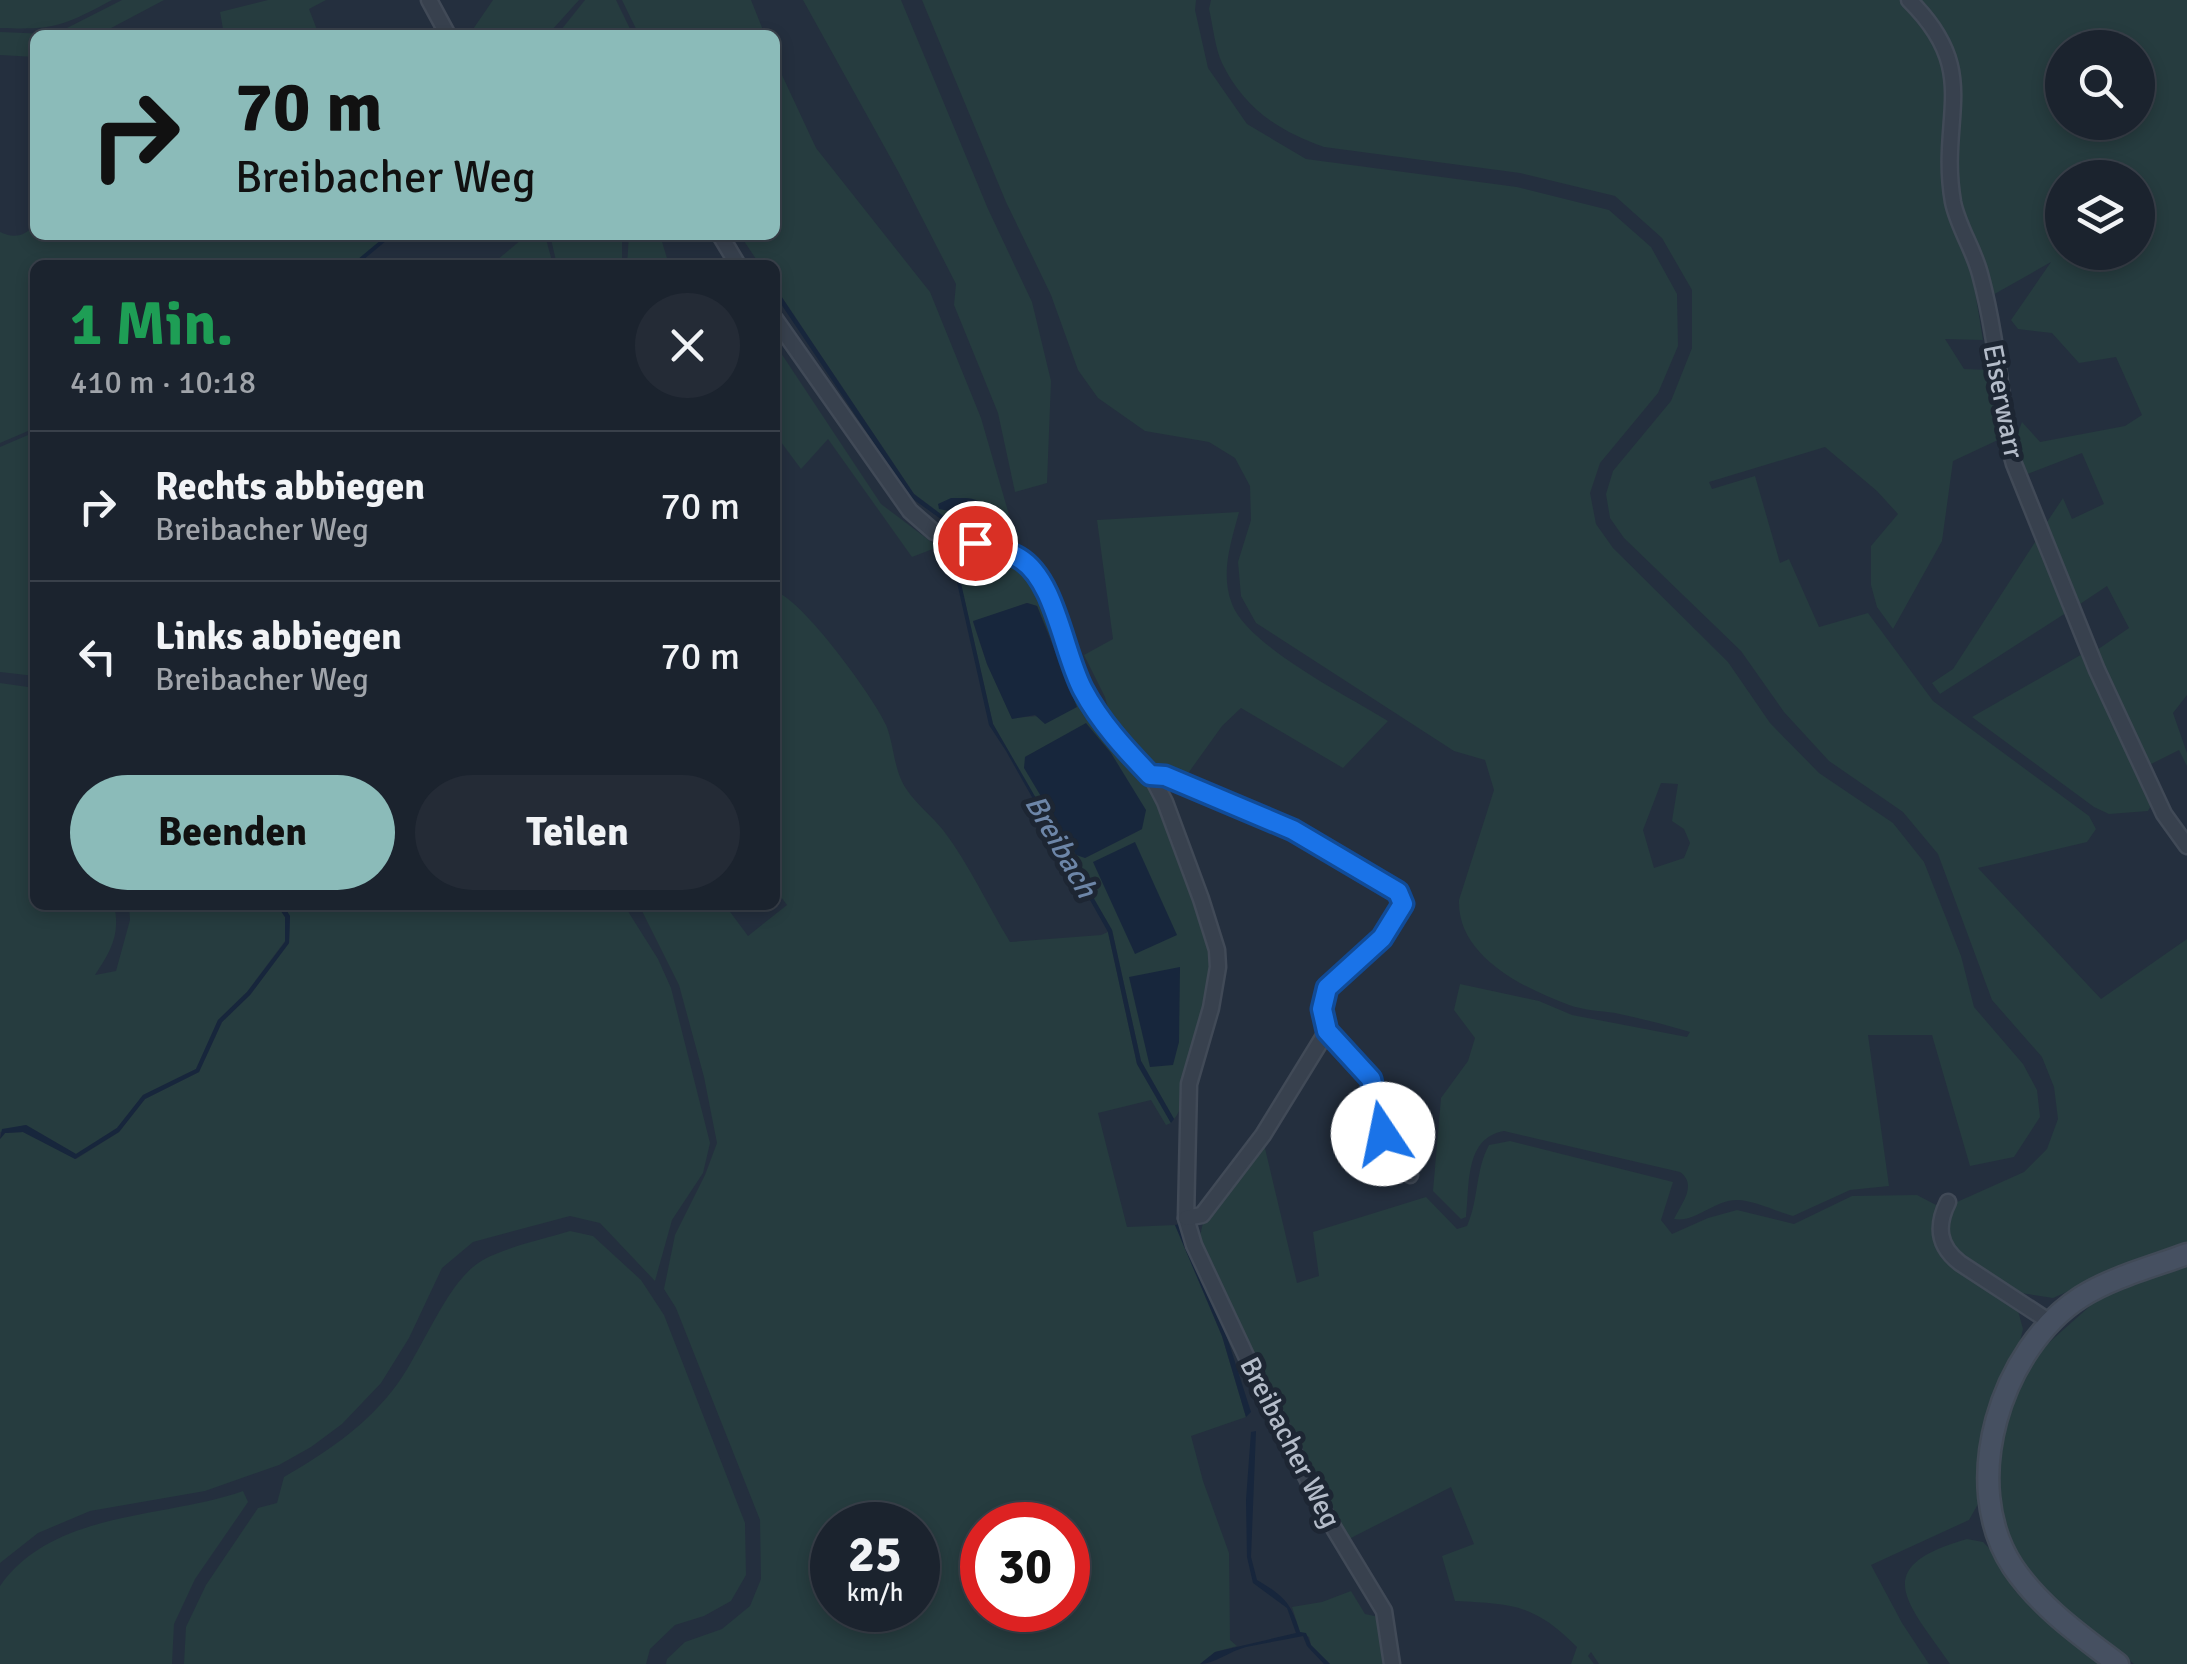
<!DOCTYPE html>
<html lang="de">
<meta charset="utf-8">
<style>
:root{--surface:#1b232e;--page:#242b36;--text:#f1f3f6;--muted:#a0a4aa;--line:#39404a;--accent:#8bbbb9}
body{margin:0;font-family:Signika,sans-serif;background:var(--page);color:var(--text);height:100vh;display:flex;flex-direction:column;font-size:38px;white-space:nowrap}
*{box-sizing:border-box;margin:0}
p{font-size:32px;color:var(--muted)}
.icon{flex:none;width:55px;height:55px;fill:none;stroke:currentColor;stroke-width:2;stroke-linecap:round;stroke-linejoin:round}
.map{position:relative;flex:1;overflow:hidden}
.panel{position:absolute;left:30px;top:260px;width:750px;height:650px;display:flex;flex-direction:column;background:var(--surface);border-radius:15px;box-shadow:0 5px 15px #0003,0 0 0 2px var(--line)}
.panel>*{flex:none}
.hud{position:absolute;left:30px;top:30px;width:750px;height:210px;border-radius:15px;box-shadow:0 5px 15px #0003,0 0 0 2px var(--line);background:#8bbbb9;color:#111;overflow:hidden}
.tools{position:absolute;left:2045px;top:30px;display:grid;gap:20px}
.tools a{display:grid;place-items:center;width:110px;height:110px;border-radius:50%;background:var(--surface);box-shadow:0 5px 15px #0003,0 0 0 2px var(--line);font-size:50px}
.speed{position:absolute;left:810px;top:1502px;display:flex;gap:20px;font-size:50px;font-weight:700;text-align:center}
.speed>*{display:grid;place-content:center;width:130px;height:130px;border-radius:50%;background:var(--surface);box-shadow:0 5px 15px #0003,0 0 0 2px var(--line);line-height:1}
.speed small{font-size:25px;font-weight:400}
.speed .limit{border:15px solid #d22;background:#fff;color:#111}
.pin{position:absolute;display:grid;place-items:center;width:85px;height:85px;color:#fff;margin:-42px;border:5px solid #fff;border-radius:50%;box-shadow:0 2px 10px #0007}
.me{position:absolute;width:110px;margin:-55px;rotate:349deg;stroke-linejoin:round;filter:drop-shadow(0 0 8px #0008)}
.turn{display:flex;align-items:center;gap:35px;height:210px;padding:0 40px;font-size:45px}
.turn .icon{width:130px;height:130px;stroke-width:2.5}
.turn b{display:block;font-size:70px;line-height:85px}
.round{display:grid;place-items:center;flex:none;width:105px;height:105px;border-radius:52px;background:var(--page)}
.summary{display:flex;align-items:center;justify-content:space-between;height:170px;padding:0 40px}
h1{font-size:60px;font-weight:800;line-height:75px;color:#1e9e55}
.primary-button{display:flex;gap:20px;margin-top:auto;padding:20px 40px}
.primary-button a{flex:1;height:115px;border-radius:60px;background:var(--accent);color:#111;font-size:40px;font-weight:800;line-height:115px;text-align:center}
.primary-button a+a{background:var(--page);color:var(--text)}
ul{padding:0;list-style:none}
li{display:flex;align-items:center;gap:30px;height:150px;padding:0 40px;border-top:2px solid var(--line)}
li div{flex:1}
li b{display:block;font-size:38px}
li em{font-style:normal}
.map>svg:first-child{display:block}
.green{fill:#263c3f;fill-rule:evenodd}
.water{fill:#17263c}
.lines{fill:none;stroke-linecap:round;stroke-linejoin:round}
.stream{stroke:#17263c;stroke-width:4}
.street-casing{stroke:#414a57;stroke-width:19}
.secondary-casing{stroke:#414a57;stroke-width:25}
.street{stroke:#38414e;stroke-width:14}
.secondary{stroke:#465061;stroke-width:20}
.route-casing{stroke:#114b97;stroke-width:25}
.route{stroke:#1a73e8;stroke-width:18}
.labels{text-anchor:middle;stroke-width:10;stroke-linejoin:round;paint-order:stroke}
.street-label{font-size:28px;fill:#b4bcc9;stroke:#1d2633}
.water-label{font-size:30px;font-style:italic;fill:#6d86a8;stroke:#1d2633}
</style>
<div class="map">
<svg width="2187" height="1664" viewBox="0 0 2187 1664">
<rect width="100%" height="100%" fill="#242f3e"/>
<g class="green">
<path d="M 0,0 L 112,0 C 63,26 56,30 0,28 Z"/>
<polygon points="122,0 164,0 98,35 35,35 35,57 0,55 0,32 47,34 67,28"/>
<polygon points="268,0 326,0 309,9 319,35 224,35 220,12"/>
<polygon points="493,0 579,0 552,30 552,35 469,35"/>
<polygon points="585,0 616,0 633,35 557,35"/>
<polygon points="622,0 751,0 765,35 639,35"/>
<polygon points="803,0 901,0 988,209 1032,302 1051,381 1047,483 1015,492 998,413 954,305 956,284 899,173"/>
<path d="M 922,0 L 1196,0 L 1195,10 L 1208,68 L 1247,124 L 1306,159 L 1517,187 L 1609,210 L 1651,247 L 1677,294 L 1678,346 L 1658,393 L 1600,463 L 1590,493 L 1596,524 L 1613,548 L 1728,662 L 1770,723 L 1819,773 L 1893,823 L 1924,862 L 1961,956 L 1974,1007 L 2023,1064 L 2037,1090 L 2040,1117 L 2014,1157 L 1970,1166 L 1932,1035 L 1868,1035 L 1889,1186 L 1850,1190 L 1793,1216 C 1777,1212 1754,1200 1737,1200 C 1714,1200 1695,1223 1674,1219 C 1681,1204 1698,1185 1680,1172 L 1504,1131 C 1464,1138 1470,1186 1466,1217 L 1461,1219 L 1433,1191 L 1441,1098 L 1468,1061 L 1475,1038 L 1454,1010 L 1460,984 L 1539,1001 L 1572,1015 L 1687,1037 L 1690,1032 C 1666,1025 1640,1018 1615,1013 C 1600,1011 1583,1010 1569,1005 C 1523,988 1457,956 1459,900 L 1494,790 L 1485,760 L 1454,751 L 1256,623 L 1241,596 L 1238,562 L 1251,520 L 1250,486 L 1235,458 L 1209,442 L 1145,431 L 1098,398 L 1078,370 L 1051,295 L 1006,202 ZM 1661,783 L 1678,784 L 1672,821 L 1684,829 L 1690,843 L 1684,858 L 1654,868 L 1643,830 Z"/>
<path d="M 1211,0 L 1901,0 L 1922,22 L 1937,43 L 1945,68 L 1947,114 L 1942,165 L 1951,216 L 1973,279 L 1983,340 L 1945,339 L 1964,369 L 1989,370 L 2000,439 L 1953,461 L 1942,541 L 1893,629 L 1877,607 L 1871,585 L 1871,546 L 1898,514 L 1877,491 L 1825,447 L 1709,482 L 1712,489 L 1755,476 L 1780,563 L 1789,559 L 1819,627 L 1868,613 L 1933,701 L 2089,816 L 2096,829 L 2087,842 L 1978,868 L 2101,999 L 2187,939 L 2187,1242 L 2141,1259 L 2053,1298 L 2021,1293 L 1958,1254 L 1947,1238 L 1947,1222 L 1957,1202 L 2024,1172 L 2047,1149 L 2058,1119 L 2054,1087 L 2042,1057 L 1992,1000 L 1938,854 L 1903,812 L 1829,761 L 1784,712 L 1741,651 L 1624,538 L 1610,518 L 1606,494 L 1613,471 L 1671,401 L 1692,348 L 1692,290 L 1662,238 L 1615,196 L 1520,173 L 1324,147 C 1278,131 1244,108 1222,63 C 1215,48 1213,26 1209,9 Z"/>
<path d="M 1916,0 L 2187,0 L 2187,695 L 2173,713 L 2187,753 L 2187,766 L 2179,750 L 2149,765 L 2094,652 L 2129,628 L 2107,586 L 2077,606 L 2045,525 L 2063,498 L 2072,519 L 2104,504 L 2082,453 L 2025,475 L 2013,446 L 2022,422 L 2040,442 L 2125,426 L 2142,415 L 2116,357 L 2079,363 L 2052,333 L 2018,329 L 2011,320 L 2051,262 L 1991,296 C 1977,255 1959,214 1955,171 C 1954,158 1958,145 1958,133 C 1962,73 1958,44 1916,0 ZM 2062,48 L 2138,48 L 2138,122 L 2062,122 ZM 2062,178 L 2138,178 L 2138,252 L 2062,252 Z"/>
<polygon points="775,60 816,148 930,292 981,418 1012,525 1005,533 946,518 914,494 775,287 775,265 760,265 740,235 775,235"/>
<path d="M 35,223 L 35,235 L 390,235 L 354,265 L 35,265 L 35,428 L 0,443 L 0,232 C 14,239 27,236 35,223 Z"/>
<polygon points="527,235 545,235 553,265 491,265"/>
<polygon points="550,235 622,235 622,265 557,265"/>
<polygon points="629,235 660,235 669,265 627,265"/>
<polygon points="775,344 881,504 938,547 912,557 828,439 801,469 775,434"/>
<polygon points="35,432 35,676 0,672 0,447"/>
<path d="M 1239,512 C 1231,543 1220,573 1232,604 C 1248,646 1348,696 1388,721 L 1343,768 L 1241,708 L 1222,726 L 1184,779 L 1142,756 L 1112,724 L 1105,697 L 1084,655 L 1113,639 L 1097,520 Z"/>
<polygon points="2039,536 2069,611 1940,694 1932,683 1953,669"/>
<path d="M 974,550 C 993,553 1012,557 1025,571 C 1049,594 1066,670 1082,703 C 1102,736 1134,760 1154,793 C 1172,837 1212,924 1211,970 C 1210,1004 1194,1035 1186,1067 C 1182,1083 1185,1108 1174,1119 L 1141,1061 L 1112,930 L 993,724 L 957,566 L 960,558 ZM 1027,603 L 1037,606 L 1070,683 L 1039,716 L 1012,718 L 987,664 L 973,622 ZM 1086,724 L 1142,829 L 1085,858 L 1025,757 Z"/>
<path d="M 775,592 C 800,596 875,699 886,725 C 895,747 893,770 907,790 C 917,805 932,816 943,830 C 969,864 988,906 1010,942 L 1101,935 L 1108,932 L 1137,1064 L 1171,1123 L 1166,1125 L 1151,1100 L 1098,1113 L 1127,1227 L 1175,1225 L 1222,1336 L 1246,1417 L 1191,1436 L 1203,1481 L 1229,1553 L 1230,1640 L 1237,1646 L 1215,1652 L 1200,1664 L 666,1664 L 667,1659 L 685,1642 L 722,1629 L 750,1606 L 761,1579 L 760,1520 L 676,1308 L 664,1289 L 675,1235 L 705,1175 L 717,1143 L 704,1077 L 679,985 L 639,905 L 725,905 L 748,936 L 787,905 L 775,889 ZM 832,1525 L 918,1525 L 918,1610 L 832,1610 ZM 982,1525 L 1068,1525 L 1068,1610 L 982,1610 Z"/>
<polygon points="2084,653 2100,696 2153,802 2148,811 2109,814 2094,807 1972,717"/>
<path d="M 0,683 L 35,688 L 35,905 L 114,905 C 121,935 110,952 95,975 L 116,971 L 130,920 L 129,905 L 277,905 L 285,917 L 285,941 L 247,992 L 218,1020 L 196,1069 L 143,1095 L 117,1128 L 76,1154 L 26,1125 L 0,1132 Z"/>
<polygon points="283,905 624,905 658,959 671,988 710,1143 703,1173 672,1220 655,1281 600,1223 570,1216 473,1242 442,1268 409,1338 381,1383 342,1424 311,1447 279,1465 205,1491 90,1511 38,1533 0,1563 0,1139 5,1133 23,1132 76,1159 119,1132 145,1099 199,1072 222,1022 250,995 289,943 290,916"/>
<path d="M 1263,1140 L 1297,1283 L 1319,1276 L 1313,1232 L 1426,1197 L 1457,1229 L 1467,1226 C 1479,1199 1475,1171 1489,1145 L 1510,1141 L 1673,1182 L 1661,1220 L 1672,1234 L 1708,1218 L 1737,1210 L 1794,1224 L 1852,1196 L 1917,1195 L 1936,1205 L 1933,1235 L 1942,1257 L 2018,1311 L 2023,1329 L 1982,1497 L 1969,1520 L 1871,1565 L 1902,1623 L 1929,1664 L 1599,1664 L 1591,1652 L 1588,1656 L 1594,1664 L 1571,1664 L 1577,1647 C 1534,1604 1514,1604 1455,1601 L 1442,1556 L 1474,1544 L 1451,1487 L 1347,1540 L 1328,1509 L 1199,1241 L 1204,1218 Z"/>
<path d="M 570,1231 L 593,1236 L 641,1280 L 664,1315 L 745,1523 L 746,1575 L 731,1601 L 704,1616 L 675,1625 L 650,1649 L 646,1664 L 184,1664 L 186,1627 L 206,1585 L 258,1508 L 277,1503 L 284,1477 C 325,1453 362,1429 392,1391 C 421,1356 446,1280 483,1260 C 506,1247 544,1239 570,1231 Z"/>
<polygon points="2187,1263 2187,1664 2134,1664 2046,1593 2014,1555 2000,1513 1997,1477 1999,1449 2010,1409 2019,1385 2044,1347 2099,1298"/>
<path d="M 243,1491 L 248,1502 L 195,1579 L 174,1624 L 172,1664 L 0,1664 L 0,1586 C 53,1510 164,1519 243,1491 Z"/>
<path d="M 1967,1539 L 1983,1542 L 1995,1554 L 2016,1592 L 2098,1664 L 1950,1664 C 1907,1602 1868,1567 1967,1539 Z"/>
<polygon points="1351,1591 1365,1614 1379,1617 1384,1664 1330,1664 1311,1645 1309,1637 1300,1632 1292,1607 1322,1602"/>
</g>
<g class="water">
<polygon points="775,287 914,494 946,518 1005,533 1002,537 945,522 910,497 775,295"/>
<path d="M 951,498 C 965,498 978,496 987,508 L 986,520 L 976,522 L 964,514 L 939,509 L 938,504 Z"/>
<polygon points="957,566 993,724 1112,930 1141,1061 1174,1119 1171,1123 1137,1064 1108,932 1006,751 989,725 954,569"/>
<polygon points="1027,603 1037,606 1077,707 1045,724 1035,715 1012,719 987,664 973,621"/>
<polygon points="1086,723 1111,753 1146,810 1142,829 1085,858 1076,855 1024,768 1025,757"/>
<polygon points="1135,842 1177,935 1135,954 1093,862"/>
<polygon points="277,905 283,905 290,916 289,943 250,995 222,1022 199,1072 145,1099 119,1132 75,1159 23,1132 5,1133 0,1139 2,1129 26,1125 76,1154 117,1128 143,1095 196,1069 218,1020 247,992 285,942 285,917"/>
<polygon points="1180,967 1179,1042 1173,1065 1150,1067 1129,977"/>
<polygon points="1181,1224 1192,1257 1226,1334 1251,1412 1246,1417 1222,1336 1175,1225"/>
<path d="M 1256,1431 L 1251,1557 L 1257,1580 C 1284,1596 1291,1603 1300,1632 L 1306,1633 L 1311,1645 L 1330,1664 L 1324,1664 L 1307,1646 L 1303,1636 C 1284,1640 1264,1643 1246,1647 C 1230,1651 1214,1664 1200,1664 L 1215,1652 L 1296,1633 L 1287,1608 L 1253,1583 L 1247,1557 L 1246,1500 L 1251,1432 Z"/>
</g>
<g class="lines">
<polyline class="stream" points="354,265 390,235"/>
<g class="street-casing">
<g id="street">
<polyline points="429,0 448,35"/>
<path d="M 1909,0 C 1983,73 1938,116 1953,202 C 1958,227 1974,250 1980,274 C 1995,329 2000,387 2008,442 L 2014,464 L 2097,670 L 2164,814 L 2187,846"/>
<polyline points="720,235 738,265"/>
<polyline points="775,319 910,511 934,532 1011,553 1027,563 1042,585 1080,685 1097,716 1151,775 1165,802 1201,899 1217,950 1218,967 1211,1008 1189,1084 1186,1218 1194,1245 1255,1375 1324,1512 1384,1611 1392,1664"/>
<path d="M 1151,775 L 1165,776 L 1293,830 L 1399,892 L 1403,904 C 1398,915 1392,927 1384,937 C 1363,961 1298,991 1329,1032 C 1341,1048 1358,1061 1370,1078 C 1382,1095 1377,1118 1384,1137 C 1390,1151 1400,1163 1410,1175"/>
<path d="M 1948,1202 C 1936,1226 1938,1246 1960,1263 L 2050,1322"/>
<polyline points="1186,1218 1202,1215 1263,1135 1327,1031"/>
</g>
</g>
<g class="secondary-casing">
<path id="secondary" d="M 2118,1664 C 2080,1635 2040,1607 2013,1567 C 1958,1484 2001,1348 2081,1297 C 2113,1277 2152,1267 2187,1254"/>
</g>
<use href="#street" class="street"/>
<use href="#secondary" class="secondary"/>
</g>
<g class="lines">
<g class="route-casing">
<path id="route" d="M 975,543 C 989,547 1006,550 1019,558 C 1056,580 1063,653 1083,690 C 1100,722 1125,749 1150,775 L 1165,776 L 1293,830 L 1398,892 L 1403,904 L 1382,938 L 1327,988 L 1322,1009 L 1327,1031 L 1371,1079 L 1383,1134"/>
</g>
<use href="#route" class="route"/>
</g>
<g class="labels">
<g class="street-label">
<text transform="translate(2004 401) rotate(79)" y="10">Eiserwarr</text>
<text transform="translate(1291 1442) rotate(63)" y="10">Breibacher Weg</text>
</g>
<g class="water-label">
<text transform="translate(1061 846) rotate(60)" y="10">Breibach</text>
</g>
</g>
</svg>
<div class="tools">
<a><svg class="icon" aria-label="search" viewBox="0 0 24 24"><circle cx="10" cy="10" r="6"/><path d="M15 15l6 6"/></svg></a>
<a><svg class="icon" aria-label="layers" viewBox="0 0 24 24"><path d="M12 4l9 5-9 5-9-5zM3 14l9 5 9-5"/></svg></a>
</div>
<div class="speed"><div>25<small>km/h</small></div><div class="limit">30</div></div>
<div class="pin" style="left:975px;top:543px;background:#d93025"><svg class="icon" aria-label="arrive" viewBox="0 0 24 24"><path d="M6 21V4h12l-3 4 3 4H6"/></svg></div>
<svg class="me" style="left:1383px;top:1134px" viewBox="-20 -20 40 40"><circle r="19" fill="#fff"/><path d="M0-13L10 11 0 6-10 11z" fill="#1a73e8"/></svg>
<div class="hud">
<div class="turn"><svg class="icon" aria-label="right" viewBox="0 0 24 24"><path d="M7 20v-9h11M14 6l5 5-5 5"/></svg><div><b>70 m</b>Breibacher Weg</div></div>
</div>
<section class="panel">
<div class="summary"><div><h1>1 Min.</h1><p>410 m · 10:18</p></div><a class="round"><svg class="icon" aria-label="close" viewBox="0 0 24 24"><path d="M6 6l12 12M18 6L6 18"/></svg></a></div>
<ul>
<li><svg class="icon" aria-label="right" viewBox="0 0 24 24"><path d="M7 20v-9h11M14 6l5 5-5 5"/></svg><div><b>Rechts abbiegen</b><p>Breibacher Weg</p></div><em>70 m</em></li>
<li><svg class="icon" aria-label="left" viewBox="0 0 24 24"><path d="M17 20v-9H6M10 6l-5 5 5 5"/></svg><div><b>Links abbiegen</b><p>Breibacher Weg</p></div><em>70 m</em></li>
</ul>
<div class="primary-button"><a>Beenden</a><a>Teilen</a></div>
</section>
</div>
